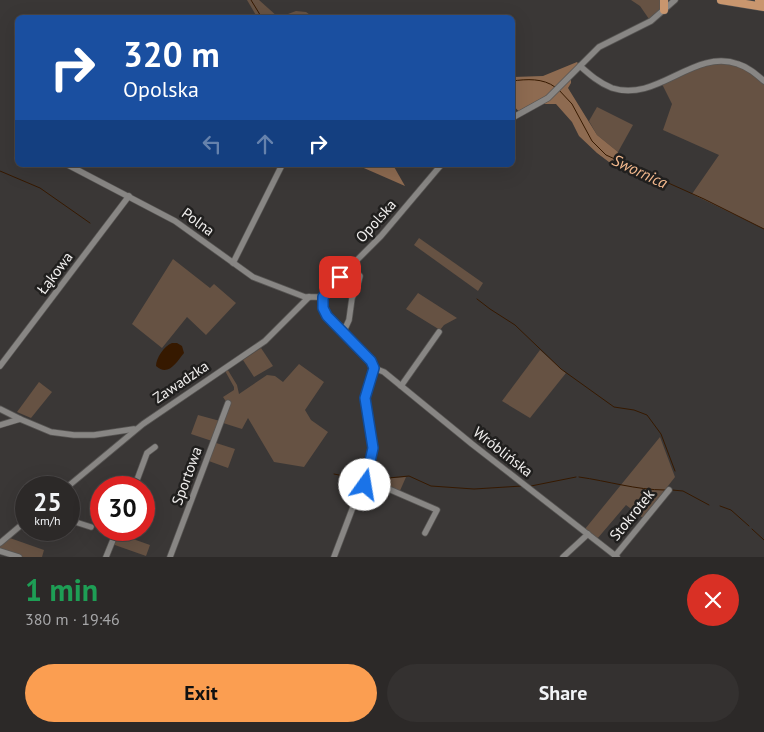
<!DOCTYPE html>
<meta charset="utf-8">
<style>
:root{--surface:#2c2928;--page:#343130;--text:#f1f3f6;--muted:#a6a6a8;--line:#484545;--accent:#fb9e51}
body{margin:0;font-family:"PT Sans",sans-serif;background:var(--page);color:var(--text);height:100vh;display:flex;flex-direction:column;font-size:19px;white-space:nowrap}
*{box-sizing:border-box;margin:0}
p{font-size:16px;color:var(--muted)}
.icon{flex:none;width:28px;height:28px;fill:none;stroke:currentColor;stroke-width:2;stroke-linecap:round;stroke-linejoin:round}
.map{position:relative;height:557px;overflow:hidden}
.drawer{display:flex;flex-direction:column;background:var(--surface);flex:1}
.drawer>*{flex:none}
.banner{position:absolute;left:15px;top:15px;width:500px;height:152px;border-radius:8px;box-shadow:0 5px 20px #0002,0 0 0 1px var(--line);background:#1a4fa0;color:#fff;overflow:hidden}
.speed{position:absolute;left:15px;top:476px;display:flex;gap:10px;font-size:25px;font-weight:700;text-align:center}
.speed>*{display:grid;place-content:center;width:65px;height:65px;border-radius:50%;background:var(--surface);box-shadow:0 5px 20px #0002,0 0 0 1px var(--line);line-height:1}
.speed small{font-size:12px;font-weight:400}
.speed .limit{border:8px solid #d22;background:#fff;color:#111}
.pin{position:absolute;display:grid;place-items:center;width:42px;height:42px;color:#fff;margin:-21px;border-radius:10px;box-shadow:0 2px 8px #0006}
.me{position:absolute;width:55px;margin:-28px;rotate:13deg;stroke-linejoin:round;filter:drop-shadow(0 0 4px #0008)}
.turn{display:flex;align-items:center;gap:18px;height:105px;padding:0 25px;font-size:22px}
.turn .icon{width:65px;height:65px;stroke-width:2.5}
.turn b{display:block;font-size:35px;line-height:42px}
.lanes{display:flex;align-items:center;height:48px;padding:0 25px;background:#0003;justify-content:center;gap:25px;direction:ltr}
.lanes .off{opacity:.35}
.round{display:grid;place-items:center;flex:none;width:52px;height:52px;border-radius:26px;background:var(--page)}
.summary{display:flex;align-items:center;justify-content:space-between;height:85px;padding:0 25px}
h1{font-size:30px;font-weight:800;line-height:38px;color:#1e9e55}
.action{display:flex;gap:10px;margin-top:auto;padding:10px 25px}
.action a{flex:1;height:58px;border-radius:30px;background:var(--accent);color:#111;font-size:20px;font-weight:800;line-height:58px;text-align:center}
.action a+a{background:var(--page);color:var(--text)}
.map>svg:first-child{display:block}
.green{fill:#665243}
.forest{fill:#8e6b51}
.water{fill:#361900}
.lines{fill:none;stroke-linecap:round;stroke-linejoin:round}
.stream{stroke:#361900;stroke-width:1}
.minor-casing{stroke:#575553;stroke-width:7}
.major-casing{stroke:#575553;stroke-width:9}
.minor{stroke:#888684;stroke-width:5.5}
.major{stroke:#c9966e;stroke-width:8}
.route-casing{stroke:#114b97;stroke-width:12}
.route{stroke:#1a73e8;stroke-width:9}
.labels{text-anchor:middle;stroke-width:5;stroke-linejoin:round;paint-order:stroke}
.street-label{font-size:15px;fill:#f1efee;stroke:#201f1e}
.water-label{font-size:16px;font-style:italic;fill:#f2b88d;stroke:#201f1e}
</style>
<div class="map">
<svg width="764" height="557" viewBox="0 0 764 557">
<rect width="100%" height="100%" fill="#3a3736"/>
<g class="green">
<polygon points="247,0 259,0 278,17 257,17"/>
<polygon points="631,0 661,0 661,9 649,19 640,6"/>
<polygon points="296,11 306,12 313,17 280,17"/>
<polygon points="733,62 764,81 764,229 692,194 719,155 663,130 672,104 661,82 696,67"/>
<polygon points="597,107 633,125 618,152 597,135 589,121"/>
<polygon points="419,238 483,283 478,291 414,245"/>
<polygon points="173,259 210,288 214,284 236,303 206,335 187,317 162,348 132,324"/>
<polygon points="418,293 457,318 444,325 440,330 406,309"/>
<polygon points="261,348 273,366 254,377 243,360"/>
<polygon points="540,350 566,373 530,418 502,401"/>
<polygon points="299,364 324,382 305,410 311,420 328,432 304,467 274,462 248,418 242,429 220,422 213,442 235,449 228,468 206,460 212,441 191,434 198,415 220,421 227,403 223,397 234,390 234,387 224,369 226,367 237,385 239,394 267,375 275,376 283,382"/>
<polygon points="39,382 52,392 31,418 17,412"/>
<polygon points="660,437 675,477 643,518 626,505 597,539 585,529"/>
<polygon points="406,477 399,493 384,487 362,485 364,480"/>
<polygon points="116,533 150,545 146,556 112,544"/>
<polygon points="7,537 44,550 42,557 19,557 0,551 0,543"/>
</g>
<g class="forest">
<polygon points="577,62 580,66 571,74 571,83 568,88 597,135 618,152 614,162 609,162 597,153 579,136 572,122 556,104 541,104 521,114 513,105 513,77 543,76"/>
<polygon points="357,165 393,165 405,186"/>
</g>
<path class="water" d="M 172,343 L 177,343 L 182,346 L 184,353 C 176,363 168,377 156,366 C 156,358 164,346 172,343 Z"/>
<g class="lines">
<g class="stream">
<polyline points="251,0 262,18"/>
<path d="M 512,81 C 527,79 543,78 555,87"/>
<polyline points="558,89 572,104 592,141 606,155 704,199 764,229"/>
<polyline points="0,171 40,188 90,223"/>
<polyline points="477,299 490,309 515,325 561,369 614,407 634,410 647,415 661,434 675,471"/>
<polyline points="334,474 359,479"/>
<path d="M 579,477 C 608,481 636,490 665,490"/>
<polyline points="368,480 409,476 431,486 474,489 522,486"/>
<polyline points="531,486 576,477"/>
<polyline points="672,490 683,491 709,505"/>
<polyline points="720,506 731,510 749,526"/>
<polyline points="752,529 764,540"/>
</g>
<g class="minor-casing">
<g id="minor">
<path d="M 580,66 C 589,74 599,83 612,88 C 657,103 694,48 738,64 C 748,67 756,74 764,81"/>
<polyline points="512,118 548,98 599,47 651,21 675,0"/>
<polyline points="68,165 175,221 253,277 305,297 323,297"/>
<polyline points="233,263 282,165"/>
<polyline points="343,333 349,320 352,298 357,288 360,276 350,266"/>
<polyline points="0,366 129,196"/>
<polyline points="374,368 384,372 472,444 617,557"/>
<polyline points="401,386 439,332"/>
<polyline points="0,409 20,419"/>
<polyline points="0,425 20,419 51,432 74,435 94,435 134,429"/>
<polyline points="362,485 384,487 437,510 425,533"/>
<polyline points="66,488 143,424 265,341 309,297"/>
<polyline points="134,488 147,453 155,447"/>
<polyline points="69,520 91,527"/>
<polyline points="0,543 26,521"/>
<polyline points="0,551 19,557"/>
<polyline points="615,556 669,490"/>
<polyline points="106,557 117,530"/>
<polyline points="170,557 228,403"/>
<path d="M 334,557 L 372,457 C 375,435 363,414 365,395 C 367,382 378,373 371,361 L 327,316 C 320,305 321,298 329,288 L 381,236 L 441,165"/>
<polyline points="563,557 588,534"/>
</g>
</g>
<g class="major-casing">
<g id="major">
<polyline points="664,0 664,10"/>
<polyline points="721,0 764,7"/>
<polyline points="759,0 764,1"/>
</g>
</g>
<use href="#minor" class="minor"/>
<use href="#major" class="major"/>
</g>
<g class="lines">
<g class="route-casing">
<polyline id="route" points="340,277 323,297 323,308 327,316 371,361 374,368 365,398 373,448 369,466 362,485 365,485"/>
</g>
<use href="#route" class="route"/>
</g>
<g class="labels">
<g class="street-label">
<text transform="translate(376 221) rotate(-48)" y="5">Opolska</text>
<text transform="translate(198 222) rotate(36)" y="5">Polna</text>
<text transform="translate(55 273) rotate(-53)" y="5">Łąkowa</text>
<text transform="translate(181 382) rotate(-34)" y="5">Zawadzka</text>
<text transform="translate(503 452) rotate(38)" y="5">Wróblińska</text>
<text transform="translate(187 476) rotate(-70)" y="5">Sportowa</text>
<text transform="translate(632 515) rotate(-51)" y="5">Stokrotek</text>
</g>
<g class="water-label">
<text transform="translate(640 171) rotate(25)" y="6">Swornica</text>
</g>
</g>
</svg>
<div class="speed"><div>25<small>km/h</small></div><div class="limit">30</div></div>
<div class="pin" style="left:340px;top:277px;background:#d93025"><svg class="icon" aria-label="arrive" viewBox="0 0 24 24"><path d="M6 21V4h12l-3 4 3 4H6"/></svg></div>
<svg class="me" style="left:365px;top:485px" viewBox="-20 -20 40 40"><circle r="19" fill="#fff"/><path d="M0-13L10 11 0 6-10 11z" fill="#1a73e8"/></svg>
<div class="banner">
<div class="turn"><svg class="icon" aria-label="right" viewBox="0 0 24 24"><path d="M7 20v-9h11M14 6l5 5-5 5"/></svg><div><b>320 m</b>Opolska</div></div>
<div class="lanes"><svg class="icon off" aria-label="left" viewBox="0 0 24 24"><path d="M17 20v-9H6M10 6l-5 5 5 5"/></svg><svg class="icon off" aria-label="ahead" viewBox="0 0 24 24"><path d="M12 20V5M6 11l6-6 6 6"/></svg><svg class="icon" aria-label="right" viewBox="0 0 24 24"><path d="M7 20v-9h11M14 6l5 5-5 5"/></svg></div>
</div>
</div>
<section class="drawer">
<div class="summary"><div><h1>1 min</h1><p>380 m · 19:46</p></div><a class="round" style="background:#d93025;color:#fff"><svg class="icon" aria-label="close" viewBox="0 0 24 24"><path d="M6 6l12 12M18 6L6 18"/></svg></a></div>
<div class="action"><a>Exit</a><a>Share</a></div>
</section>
